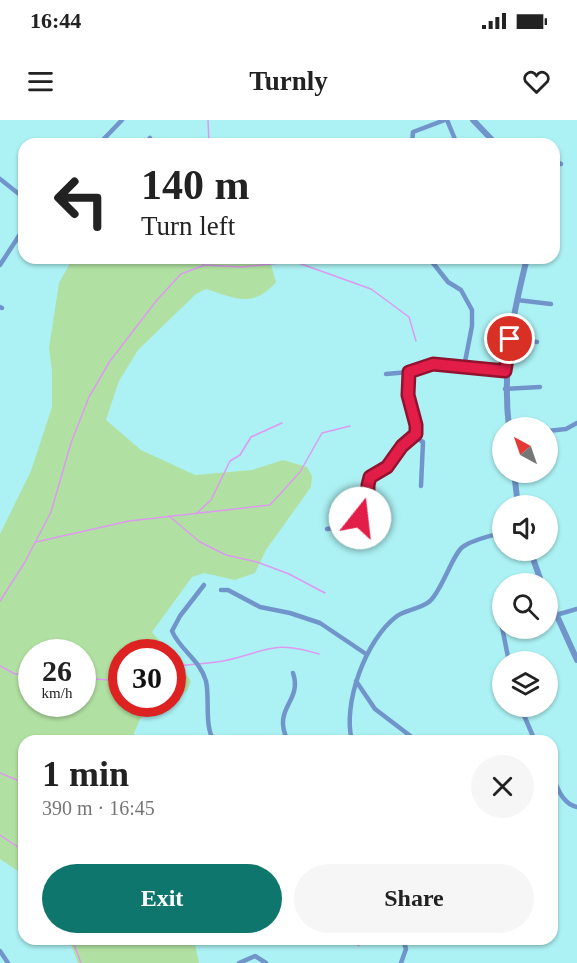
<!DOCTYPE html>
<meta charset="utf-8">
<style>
:root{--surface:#fff;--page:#f6f6f6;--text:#222;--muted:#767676;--accent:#0f766e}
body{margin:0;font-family:"Times New Roman",serif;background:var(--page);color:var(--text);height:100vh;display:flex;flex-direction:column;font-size:22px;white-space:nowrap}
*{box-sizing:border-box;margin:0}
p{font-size:20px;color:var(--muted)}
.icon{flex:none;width:33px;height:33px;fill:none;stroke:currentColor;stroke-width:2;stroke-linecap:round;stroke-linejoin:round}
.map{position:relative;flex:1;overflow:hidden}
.drawer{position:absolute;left:18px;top:615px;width:540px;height:210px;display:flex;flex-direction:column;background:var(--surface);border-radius:18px;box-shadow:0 2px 4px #0004}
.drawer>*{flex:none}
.top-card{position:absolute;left:18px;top:18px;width:542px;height:126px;border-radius:18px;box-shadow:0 2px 4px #0004;background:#fff;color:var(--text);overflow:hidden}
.needle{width:39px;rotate:320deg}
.buttons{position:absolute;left:492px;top:297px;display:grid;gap:12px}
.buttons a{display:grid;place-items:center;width:66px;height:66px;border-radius:50%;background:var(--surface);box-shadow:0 2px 4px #0004;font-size:30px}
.speed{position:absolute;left:18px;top:519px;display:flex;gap:12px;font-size:30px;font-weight:700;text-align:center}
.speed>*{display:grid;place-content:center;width:78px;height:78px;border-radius:50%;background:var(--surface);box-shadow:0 2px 4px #0004;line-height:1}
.speed small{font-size:15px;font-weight:400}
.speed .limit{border:9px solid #d22;background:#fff;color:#111}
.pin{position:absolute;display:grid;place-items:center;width:51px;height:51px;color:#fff;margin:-26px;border:3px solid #fff;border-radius:50%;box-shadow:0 2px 6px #0007}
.me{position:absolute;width:66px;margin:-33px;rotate:16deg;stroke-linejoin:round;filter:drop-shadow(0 0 4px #0008)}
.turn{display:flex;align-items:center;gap:21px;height:126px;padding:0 24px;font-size:27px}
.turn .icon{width:78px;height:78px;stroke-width:2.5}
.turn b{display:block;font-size:42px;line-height:51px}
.round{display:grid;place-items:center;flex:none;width:63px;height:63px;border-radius:32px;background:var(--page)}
.summary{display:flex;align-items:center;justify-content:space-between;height:102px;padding:0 24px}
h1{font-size:36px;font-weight:700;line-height:45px}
.button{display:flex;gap:12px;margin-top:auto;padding:12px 24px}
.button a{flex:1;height:69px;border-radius:36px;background:var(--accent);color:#fff;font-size:24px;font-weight:700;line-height:69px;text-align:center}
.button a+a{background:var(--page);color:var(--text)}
.status{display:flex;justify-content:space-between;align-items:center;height:42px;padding:0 30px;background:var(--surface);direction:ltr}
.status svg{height:16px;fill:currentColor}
header{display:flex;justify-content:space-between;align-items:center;height:78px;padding:0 24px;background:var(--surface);font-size:27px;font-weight:700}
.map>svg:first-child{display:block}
.green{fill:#b1e1a2;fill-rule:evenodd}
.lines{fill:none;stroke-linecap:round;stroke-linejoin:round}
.stream{stroke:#dd99f1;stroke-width:1.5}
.minor{stroke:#7195cb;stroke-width:4.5}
.tertiary{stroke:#7195cb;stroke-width:6}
.route-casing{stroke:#92132f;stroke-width:15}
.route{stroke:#e11d48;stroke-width:10}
</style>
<div class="status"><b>16:44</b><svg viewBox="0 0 49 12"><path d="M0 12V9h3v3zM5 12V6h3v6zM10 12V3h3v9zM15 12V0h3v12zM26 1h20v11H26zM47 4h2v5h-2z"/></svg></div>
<header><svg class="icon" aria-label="menu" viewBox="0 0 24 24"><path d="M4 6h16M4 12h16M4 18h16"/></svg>Turnly<svg class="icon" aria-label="heart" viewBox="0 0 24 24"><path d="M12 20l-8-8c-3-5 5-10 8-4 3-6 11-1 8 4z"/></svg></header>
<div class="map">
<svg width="577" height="843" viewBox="0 0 577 843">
<rect width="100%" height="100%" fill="#acf2f4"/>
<g class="green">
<path d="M 73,138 L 269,138 L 276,162 C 253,189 234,178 206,169 L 196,174 L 138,230 L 119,261 L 106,300 L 141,330 L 195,355 L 252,350 L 283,340 L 307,347 L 312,356 L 311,367 L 266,430 L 255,453 L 235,460 L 204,453 L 192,457 L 152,512 L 169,532 L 122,532 L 122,584 L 161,584 L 140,599 L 131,621 L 24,621 L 24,755 L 0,739 L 0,414 L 31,351 L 52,287 L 52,251 L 49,228 L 59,163 ZM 32,532 L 82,532 L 82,584 L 32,584 Z"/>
<polygon points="173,537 191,561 187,571 173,578"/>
<polygon points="69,819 194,819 199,843 78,843"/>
</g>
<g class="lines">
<g class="stream">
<polyline points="208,0 209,24"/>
<polyline points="201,138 203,146"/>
<polyline points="293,141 371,169 409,197 416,221"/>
<polyline points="196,394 211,380 230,341 240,335 251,317 282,303"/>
<polyline points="169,396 200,422 226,435 257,442 289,454 325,473"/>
<polyline points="36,422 129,401 270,385 300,352 322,313 350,306"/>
<polyline points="0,481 25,442 51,392 71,323 89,277 110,241 157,180 181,154 205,145 242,147 280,143 305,138"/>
<polyline points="0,546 15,554 32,554"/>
<path d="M 172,547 C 189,544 207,544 223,541 C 267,532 272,519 319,534"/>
<polyline points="82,558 109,560 122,557"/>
<polyline points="0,653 24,663"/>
<polyline points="0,715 24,731"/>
<polyline points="72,819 81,843"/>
<polyline points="350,819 359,826"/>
</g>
<g class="minor">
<polyline points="447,0 457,24"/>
<polyline points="99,24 122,0"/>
<polyline points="145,24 150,18"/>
<polyline points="412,24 413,12 445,0"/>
<polyline points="554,40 561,44"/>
<polyline points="0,59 24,78"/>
<polyline points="429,138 448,162 461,170 472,190 472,206 464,247"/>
<polyline points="0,145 24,108"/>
<polyline points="517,180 551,184"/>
<polyline points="0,187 2,188"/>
<polyline points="509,219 537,222"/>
<polyline points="386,254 409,252 433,244 505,251"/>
<polyline points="505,269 540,267"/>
<polyline points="548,311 566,309 577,303"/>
<polyline points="417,312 418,319 423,322 421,366"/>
<polyline points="327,409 348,406 360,397 368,381 368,365 370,357 387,347 402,326 416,314 416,305 409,283 409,252"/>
<path d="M 204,465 L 180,496 L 172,511 C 180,530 200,540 206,561 C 210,579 204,606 214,621"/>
<polyline points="221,470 228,470 260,487 290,493 320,503 366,534"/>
<polyline points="502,483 499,492 509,542"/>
<polyline points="556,495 577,489"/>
<polyline points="356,561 375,589 417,621"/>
<polyline points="520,586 535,621"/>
<path d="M 288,621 C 271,588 303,582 293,553"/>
<path d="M 352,621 C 342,584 366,519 397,496 C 407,489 421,489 430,481 C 443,469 453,432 464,426 C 475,419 489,416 502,413"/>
<path d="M 552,656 C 558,668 562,684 577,687"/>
<polyline points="0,831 8,843"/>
<polyline points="239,843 255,836 266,843"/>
<polyline points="401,843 406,829 403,819"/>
</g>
<g class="tertiary">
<polyline points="473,0 496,24"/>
<path d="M 509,308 C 502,246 512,198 527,138"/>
<polyline points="514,352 518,386"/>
<polyline points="530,430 542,464"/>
<polyline points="548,476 577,540"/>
</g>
</g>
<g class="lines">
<g class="route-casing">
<polyline id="route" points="360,398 368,381 368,365 370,357 387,347 402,326 416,314 416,305 408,275 409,252 433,244 505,251 510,219"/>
</g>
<use href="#route" class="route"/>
</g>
</svg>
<div class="buttons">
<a><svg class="needle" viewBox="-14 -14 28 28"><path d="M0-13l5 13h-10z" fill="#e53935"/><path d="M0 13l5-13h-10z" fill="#767676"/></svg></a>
<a><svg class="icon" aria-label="sound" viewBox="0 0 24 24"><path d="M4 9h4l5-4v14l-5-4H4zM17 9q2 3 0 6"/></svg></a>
<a><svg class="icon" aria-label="search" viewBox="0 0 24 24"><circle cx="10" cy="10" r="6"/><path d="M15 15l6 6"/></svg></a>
<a><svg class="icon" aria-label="layers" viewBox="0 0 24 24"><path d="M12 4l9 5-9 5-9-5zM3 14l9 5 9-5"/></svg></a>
</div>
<div class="speed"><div>26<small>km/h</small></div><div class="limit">30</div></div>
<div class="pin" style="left:510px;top:219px;background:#d93025"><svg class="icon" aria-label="arrive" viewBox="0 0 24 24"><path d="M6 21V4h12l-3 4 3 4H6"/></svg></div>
<svg class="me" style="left:360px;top:398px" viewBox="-20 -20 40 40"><circle r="19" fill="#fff"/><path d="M0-13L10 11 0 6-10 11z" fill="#e11d48"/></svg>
<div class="top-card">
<div class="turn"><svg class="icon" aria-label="left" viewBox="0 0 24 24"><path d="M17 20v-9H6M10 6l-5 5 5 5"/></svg><div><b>140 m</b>Turn left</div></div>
</div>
<section class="drawer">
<div class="summary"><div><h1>1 min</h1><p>390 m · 16:45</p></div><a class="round"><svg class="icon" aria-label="close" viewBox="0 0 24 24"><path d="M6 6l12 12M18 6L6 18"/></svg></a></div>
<div class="button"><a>Exit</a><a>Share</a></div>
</section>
</div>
